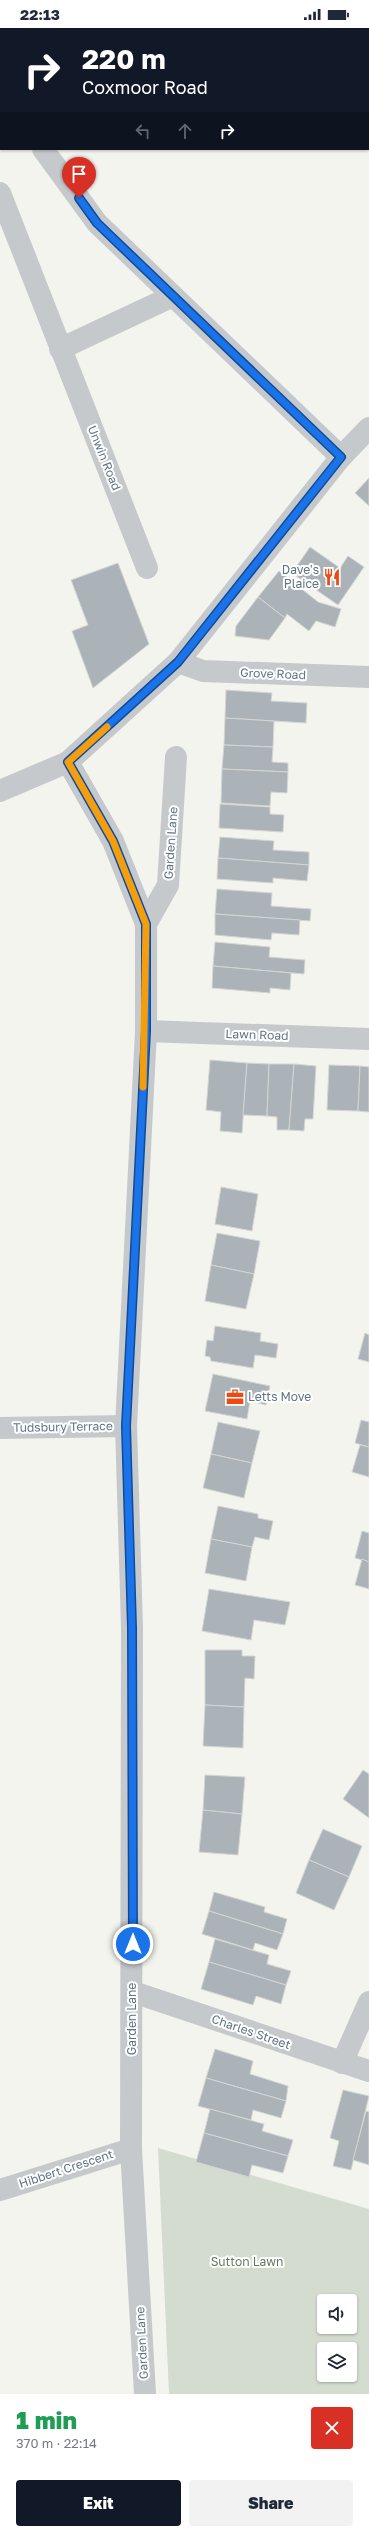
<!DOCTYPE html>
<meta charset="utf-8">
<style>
:root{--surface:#fff;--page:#f2f2f3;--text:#1f2937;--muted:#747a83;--accent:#111827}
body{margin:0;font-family:"Golos Text",sans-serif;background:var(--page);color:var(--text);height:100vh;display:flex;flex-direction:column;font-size:15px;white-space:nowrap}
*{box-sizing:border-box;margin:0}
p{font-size:13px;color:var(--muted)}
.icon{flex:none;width:22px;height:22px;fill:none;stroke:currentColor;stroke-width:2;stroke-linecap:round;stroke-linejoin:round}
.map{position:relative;height:2366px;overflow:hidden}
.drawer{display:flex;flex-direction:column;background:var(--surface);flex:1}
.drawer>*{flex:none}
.top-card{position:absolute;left:0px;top:0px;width:369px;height:122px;box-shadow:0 1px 3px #0004;background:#111827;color:#fff;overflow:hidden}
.buttons{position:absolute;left:317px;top:2266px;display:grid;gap:8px}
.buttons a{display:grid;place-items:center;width:40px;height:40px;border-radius:4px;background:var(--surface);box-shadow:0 1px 3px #0004;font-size:20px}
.pin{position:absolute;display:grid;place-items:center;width:34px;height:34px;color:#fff;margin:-41px -17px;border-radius:50% 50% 50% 0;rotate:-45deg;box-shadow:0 0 4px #0007}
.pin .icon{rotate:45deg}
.me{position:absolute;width:44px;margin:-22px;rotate:0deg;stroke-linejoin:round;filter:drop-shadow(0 0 3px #0008)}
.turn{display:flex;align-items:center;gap:14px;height:84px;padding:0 16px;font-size:18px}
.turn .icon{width:52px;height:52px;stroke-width:2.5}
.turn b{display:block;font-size:28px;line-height:34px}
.lanes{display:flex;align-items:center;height:38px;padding:0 16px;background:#0003;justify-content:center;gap:20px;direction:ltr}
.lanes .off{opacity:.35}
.round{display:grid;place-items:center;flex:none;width:42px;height:42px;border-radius:4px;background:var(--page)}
.headline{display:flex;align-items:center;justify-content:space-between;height:68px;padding:0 16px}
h1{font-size:24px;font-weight:800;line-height:30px;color:#1e9e55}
.cta{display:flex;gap:8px;margin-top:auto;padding:8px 16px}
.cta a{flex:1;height:46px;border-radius:4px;background:var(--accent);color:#fff;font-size:16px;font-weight:800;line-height:46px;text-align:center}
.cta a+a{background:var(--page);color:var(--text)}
.status{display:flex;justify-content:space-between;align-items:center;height:28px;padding:0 20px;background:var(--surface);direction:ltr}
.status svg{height:11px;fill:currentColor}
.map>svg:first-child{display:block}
.green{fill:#d4dcd0;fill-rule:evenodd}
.building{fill:#abb3b8;stroke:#d5d5d2}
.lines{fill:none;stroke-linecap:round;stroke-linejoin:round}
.minor{stroke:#c6c9cc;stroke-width:22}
.route-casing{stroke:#114b97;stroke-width:10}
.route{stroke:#1a73e8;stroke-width:7}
.slow{stroke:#f59e0b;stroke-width:7}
.labels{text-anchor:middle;stroke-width:4;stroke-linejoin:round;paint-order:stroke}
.street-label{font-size:12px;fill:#617383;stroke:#fff}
.poi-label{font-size:12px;fill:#617383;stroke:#fff;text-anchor:end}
.park-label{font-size:12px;fill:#657a60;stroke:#fff}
</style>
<div class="status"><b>22:13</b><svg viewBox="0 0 49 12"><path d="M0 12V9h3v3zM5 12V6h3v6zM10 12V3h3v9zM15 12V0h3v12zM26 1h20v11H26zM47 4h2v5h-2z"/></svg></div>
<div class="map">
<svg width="369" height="2366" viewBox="0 0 369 2366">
<rect width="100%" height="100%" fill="#f4f4ef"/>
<path class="green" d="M 158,2120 L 369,2181 L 369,2366 L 169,2366 ZM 324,2273 L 350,2273 L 350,2299 L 324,2299 ZM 324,2321 L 350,2321 L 350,2347 L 324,2347 Z"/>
<g class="building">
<polygon points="326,0 369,0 369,30 368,1"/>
<polygon points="369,450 369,478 355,465"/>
<polygon points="310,519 340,540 348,528 364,539 338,577 292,545"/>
<polygon points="118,535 149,616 93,660 72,603 88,597 71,552"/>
<polygon points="279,543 318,574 341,581 335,599 316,593 309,603 287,586 285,590 258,569"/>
<polygon points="258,569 285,590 269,612 235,608 236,598"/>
<polygon points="226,662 272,665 271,673 307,675 306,695 225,690"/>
<polygon points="225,690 274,693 273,719 224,717"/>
<polygon points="224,717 273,719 272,734 288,735 288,744 222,741"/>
<polygon points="222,741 288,744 287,765 271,764 270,778 221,775"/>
<polygon points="220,776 270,779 270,786 284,787 283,804 219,800"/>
<polygon points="220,809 274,813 273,822 309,824 309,837 218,830"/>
<polygon points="218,830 309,837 307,853 273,850 273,855 217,851"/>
<polygon points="217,861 272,865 271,878 311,881 310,893 215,886"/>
<polygon points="215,886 300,892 299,907 272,905 271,912 215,907"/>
<polygon points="215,914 270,919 269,929 305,932 304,946 213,938"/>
<polygon points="213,938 291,945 290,962 270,960 270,965 212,960"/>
<polygon points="210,1032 247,1035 242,1105 220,1103 221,1084 206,1082"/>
<polygon points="247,1035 269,1036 267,1088 243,1087"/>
<polygon points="269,1036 294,1036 289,1102 277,1102 277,1089 267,1088"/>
<polygon points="294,1036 316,1038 313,1091 305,1091 304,1103 289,1102"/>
<polygon points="329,1037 360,1038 358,1083 327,1082"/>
<polygon points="360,1038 369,1039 369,1084 358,1083"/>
<polygon points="221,1159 258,1166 252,1203 215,1196"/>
<polygon points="217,1205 260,1213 254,1246 211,1237"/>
<polygon points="211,1237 254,1246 246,1281 205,1273"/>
<polygon points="215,1298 261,1305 260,1313 278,1316 276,1330 255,1327 253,1340 211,1333 210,1329 205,1328 207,1312 213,1313"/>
<polygon points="365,1305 369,1307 369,1334 358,1331"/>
<polygon points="213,1346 270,1358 266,1377 250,1373 247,1391 205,1383"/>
<polygon points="361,1392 369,1394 369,1419 355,1415"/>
<polygon points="218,1394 260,1403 252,1435 211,1426"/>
<polygon points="360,1417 369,1419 369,1449 352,1444"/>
<polygon points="211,1426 252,1435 244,1470 203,1460"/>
<polygon points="218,1478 258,1486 258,1490 273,1493 269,1512 255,1509 252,1519 211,1511"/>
<polygon points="362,1503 369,1505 369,1534 355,1530"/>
<polygon points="211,1511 252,1519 246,1553 205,1545"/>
<polygon points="362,1531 369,1534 369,1561 355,1557"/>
<polygon points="209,1561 290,1574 285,1597 254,1592 251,1612 202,1603"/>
<polygon points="205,1622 242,1622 242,1628 255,1628 254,1651 245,1650 244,1679 205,1677"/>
<polygon points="205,1677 244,1679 243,1720 203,1718"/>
<polygon points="363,1742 369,1746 369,1790 343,1771"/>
<polygon points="205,1747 245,1749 242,1786 203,1782"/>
<polygon points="203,1782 242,1786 238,1827 199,1824"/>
<polygon points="323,1801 362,1818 349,1849 309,1832"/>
<polygon points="309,1832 349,1849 334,1882 296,1865"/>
<polygon points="214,1864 265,1879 264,1884 287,1891 283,1906 209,1883"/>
<polygon points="209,1883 283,1906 277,1922 255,1915 253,1922 202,1906"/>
<polygon points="215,1911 269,1927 267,1936 291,1943 286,1957 209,1934"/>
<polygon points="209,1934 286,1957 281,1976 256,1968 253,1977 201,1961"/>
<polygon points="215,2021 253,2033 250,2046 288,2058 286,2073 206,2050"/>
<polygon points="206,2050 286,2073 281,2090 253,2082 251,2092 198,2078"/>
<polygon points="343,2062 369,2068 351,2142 333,2138 339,2113 330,2110"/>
<polygon points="210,2081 264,2096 262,2103 293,2112 288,2128 204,2105"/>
<polygon points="366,2083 369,2084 369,2137 353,2132"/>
<polygon points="204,2105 288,2128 283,2145 252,2137 249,2149 196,2134"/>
</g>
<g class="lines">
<g class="minor">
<polyline points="157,0 159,1"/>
<polyline points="0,62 1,64"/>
<polyline points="368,92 369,93"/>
<polyline points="43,121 97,195 341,429"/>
<polyline points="0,165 147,540"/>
<polyline points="60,321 173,268"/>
<polyline points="178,634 203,643 369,649"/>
<polyline points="68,734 113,813 146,896 146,1003 126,1398 132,1600 131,2121 145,2366"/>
<polyline points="0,763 68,734 178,634 341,429 369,400"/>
<polyline points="146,896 168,857 176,729"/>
<polyline points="146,1003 369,1011"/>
<polyline points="0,1400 126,1398"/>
<polyline points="133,1964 369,2043"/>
<polyline points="342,2035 369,1974"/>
<polyline points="0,2162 131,2121"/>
</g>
</g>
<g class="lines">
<g class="route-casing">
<polyline id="route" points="79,170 97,195 341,429 178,634 68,734 113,813 146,896 146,1003 126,1398 132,1600 133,1916"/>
</g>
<use href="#route" class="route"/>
<polyline class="slow" points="107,699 68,734 113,813 146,896 143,1059"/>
</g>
<defs>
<g id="restaurant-bare" transform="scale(1.38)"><path d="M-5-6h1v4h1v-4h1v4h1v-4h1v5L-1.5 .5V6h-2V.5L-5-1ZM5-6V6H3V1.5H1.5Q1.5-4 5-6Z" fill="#ef4914" stroke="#fff" stroke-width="2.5" paint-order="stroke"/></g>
<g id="office-bare" transform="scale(1.38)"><path d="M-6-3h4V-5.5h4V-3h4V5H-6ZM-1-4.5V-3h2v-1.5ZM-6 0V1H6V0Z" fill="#ef4914" stroke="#fff" stroke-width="2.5" paint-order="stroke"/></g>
</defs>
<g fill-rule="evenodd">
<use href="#restaurant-bare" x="332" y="549"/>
<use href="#office-bare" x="235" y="1369"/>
</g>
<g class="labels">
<g class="street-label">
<text transform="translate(104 430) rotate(68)" y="4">Unwin Road</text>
<text transform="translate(273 646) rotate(2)" y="4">Grove Road</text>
<text transform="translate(171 815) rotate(-86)" y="4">Garden Lane</text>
<text transform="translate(257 1007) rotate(2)" y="4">Lawn Road</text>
<text transform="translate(63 1399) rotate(-1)" y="4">Tudsbury Terrace</text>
<text transform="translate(132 1991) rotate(-90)" y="4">Garden Lane</text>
<text transform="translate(251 2004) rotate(19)" y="4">Charles Street</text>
<text transform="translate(66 2141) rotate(-18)" y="4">Hibbert Crescent</text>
<text transform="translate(142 2315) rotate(-93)" y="4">Garden Lane</text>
</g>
<g class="poi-label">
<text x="319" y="546">Dave's<tspan x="319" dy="14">Plaice</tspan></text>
<text x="248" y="1373" text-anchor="start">Letts Move</text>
</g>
<g class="park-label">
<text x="247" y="2238">Sutton Lawn</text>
</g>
</g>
</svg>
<div class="buttons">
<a><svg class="icon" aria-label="sound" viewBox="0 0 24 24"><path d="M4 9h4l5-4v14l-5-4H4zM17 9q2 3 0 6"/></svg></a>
<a><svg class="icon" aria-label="layers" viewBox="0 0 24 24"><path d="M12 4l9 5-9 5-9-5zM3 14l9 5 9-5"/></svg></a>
</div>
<div class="pin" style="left:79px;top:170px;background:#d93025"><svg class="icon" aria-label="arrive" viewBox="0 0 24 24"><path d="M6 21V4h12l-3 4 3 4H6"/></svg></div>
<svg class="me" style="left:133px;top:1916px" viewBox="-20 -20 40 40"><circle r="17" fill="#1a73e8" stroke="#fff" stroke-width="3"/><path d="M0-11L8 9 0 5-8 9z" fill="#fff"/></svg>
<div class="top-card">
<div class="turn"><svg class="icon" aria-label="right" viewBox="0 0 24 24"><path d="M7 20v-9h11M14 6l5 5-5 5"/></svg><div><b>220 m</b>Coxmoor Road</div></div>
<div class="lanes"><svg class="icon off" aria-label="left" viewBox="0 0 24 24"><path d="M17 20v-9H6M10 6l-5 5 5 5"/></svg><svg class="icon off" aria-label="ahead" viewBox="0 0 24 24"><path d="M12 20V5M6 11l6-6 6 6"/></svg><svg class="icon" aria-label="right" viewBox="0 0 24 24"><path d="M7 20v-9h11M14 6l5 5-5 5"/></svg></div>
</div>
</div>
<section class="drawer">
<div class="headline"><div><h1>1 min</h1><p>370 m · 22:14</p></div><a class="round" style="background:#d93025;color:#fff"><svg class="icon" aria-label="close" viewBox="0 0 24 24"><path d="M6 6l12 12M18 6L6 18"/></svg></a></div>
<div class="cta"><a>Exit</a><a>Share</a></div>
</section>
